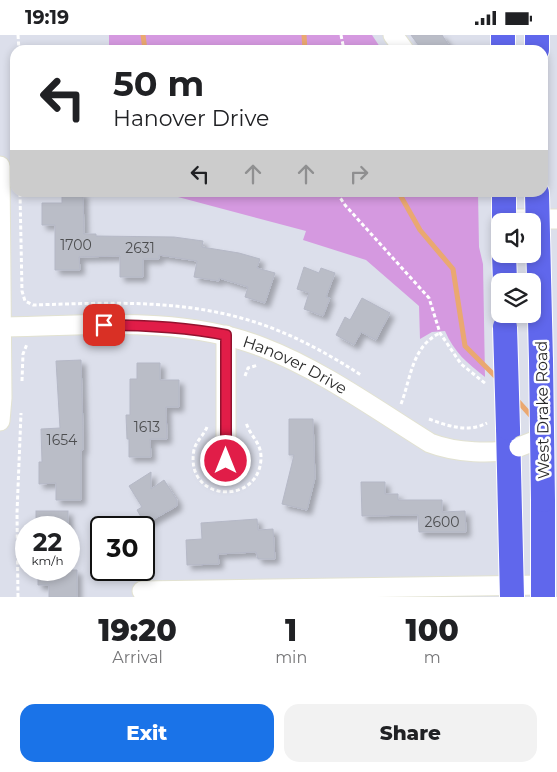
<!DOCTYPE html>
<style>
:root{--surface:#fff;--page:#f2f2f2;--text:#202124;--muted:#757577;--accent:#1a73e8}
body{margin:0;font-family:Montserrat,sans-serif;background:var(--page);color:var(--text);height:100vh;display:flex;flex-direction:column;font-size:19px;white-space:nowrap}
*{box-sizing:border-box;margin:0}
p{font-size:16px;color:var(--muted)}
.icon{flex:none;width:28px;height:28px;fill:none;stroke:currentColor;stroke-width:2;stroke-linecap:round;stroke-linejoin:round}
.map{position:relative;height:562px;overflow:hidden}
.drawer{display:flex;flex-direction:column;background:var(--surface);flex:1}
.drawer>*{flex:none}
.top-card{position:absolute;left:10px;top:10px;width:538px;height:152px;border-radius:15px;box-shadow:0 2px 8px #0003;background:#fff;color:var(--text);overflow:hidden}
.tools{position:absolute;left:491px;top:178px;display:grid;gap:10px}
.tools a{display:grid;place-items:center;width:50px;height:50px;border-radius:10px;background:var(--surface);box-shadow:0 2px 8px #0003;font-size:25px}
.speed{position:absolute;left:15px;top:481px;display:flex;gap:10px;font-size:25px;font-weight:700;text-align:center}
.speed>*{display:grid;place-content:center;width:65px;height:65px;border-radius:50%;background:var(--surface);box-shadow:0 2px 8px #0003;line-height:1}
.speed small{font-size:12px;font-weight:400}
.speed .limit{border:2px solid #111;border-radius:8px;background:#fff;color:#111}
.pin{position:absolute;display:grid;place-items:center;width:42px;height:42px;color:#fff;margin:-21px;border-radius:10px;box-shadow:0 2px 8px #0006}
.me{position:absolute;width:55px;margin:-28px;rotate:0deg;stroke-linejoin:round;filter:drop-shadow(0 0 4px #0008)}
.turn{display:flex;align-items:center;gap:18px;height:105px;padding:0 20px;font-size:22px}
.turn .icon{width:65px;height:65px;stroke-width:2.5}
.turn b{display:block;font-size:35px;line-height:42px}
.lanes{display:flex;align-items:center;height:48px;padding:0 20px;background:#0003;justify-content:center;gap:25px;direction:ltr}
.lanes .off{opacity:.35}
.eta{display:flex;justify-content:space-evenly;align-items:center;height:85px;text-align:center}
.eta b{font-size:30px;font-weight:800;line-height:35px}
.cta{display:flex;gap:10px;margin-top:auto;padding:10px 20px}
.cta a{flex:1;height:58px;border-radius:15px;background:var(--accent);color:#fff;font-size:20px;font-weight:800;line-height:58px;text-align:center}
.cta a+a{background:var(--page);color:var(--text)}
.status{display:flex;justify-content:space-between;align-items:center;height:35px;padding:0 25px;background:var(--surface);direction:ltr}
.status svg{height:14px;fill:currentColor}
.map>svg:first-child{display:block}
.green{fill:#d599e0}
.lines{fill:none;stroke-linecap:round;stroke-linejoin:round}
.stream{stroke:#eaa871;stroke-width:5}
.building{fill:#babdc7;stroke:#b5b8c6;filter:url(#shadow)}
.minor-casing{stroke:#e2e2d1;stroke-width:21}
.major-casing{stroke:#fff;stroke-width:26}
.path{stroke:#fff;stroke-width:3;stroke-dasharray:4 2.5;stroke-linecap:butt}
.minor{stroke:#fff;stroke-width:19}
.major{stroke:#6067ec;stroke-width:24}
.minor-bridge-casing{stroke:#e2e2d1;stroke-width:21;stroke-linecap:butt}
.major-bridge-casing{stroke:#fff;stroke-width:26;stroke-linecap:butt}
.minor-bridge{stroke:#fff;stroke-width:19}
.major-bridge{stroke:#6067ec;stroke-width:24}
.route-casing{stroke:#92132f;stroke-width:12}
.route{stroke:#e11d48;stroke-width:9}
.labels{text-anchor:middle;stroke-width:5;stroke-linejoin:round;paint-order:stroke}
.number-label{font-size:14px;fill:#4d4e50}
.street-label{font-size:16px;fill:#292929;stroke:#fff}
</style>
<div class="status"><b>19:19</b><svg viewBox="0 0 49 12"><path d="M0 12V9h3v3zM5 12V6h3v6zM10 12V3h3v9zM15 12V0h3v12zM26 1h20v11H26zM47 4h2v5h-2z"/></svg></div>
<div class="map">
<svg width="557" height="562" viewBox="0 0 557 562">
<defs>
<filter id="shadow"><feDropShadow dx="4.5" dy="4.5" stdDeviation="2.5" flood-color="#0004"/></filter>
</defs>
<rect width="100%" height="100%" fill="#dcdfeb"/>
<g class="green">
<polygon points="109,0 372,0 382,15 109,15"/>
<path d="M 163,158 L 478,158 L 479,212 L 483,229 L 485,342 C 467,328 454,317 445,296 L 432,297 L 420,304 L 419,271 L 366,225 L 303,205 L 306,196 Z"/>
</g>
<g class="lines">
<g class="stream">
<polyline points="143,0 145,15"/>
<polyline points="304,0 305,15"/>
<polyline points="399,158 420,195 453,234 465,311 498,344"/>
<polyline points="516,364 533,383"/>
</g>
</g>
<g class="building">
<polygon points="411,0 442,0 452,15 422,15"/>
<polygon points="62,158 83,158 84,199 96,199 96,201 174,202 203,206 202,212 239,218 260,224 257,233 275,238 265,268 245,262 248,252 219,243 219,246 194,242 197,226 159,220 159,224 143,224 143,242 120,242 120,221 79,222 80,235 55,235 55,190 42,190 42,168 62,168"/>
<polygon points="304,232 319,238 321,233 335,238 326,262 330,263 323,281 304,274 309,258 297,254"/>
<polygon points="362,263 390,278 376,305 361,297 354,310 336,300 345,282 350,285"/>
<polygon points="81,325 83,395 83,415 81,415 81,465 56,465 56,448 39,449 39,427 42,427 41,394 60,393 56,326"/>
<polygon points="137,328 160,328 160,345 179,345 179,372 166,372 167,404 150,404 151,422 129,422 129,404 127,404 126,380 130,380 130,344 137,344"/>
<polygon points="289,384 313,384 315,443 307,475 282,469 294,420 289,420"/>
<polygon points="151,437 151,454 164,445 177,465 177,471 145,489 137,475 142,472 129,451"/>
<polygon points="361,447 385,447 385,459 398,459 398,465 442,465 442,477 465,476 466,497 419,497 418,480 362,481"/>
<rect x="36" y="476" width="32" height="16"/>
<polygon points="257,484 258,495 273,494 275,524 258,524 256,517 218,519 219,529 187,530 186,505 202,504 201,488"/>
<polygon points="38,535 77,535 77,562 49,562 49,550 38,550"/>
</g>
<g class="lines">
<g class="minor-casing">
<g id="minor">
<polyline points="393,0 404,15"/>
<polyline points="0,131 2,363 0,386"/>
<polyline points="504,184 557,184"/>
<path id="s1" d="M 0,292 C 87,291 180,280 262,312 C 320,334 377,375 430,408 C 453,417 495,421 519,412"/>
<polyline points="226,426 226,300"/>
<polyline points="142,556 543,550"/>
</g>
</g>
<g class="major-casing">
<g id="major">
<polyline points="503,0 503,15"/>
<polyline points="537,0 537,15"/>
<polyline points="504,158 504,186"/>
<polyline points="537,158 541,326"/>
<polyline points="504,219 505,246"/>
<polyline points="508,393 512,562"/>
<polyline points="543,562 543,465"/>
</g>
</g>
<g class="path">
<polyline points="18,0 19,15"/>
<polyline points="341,0 344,15"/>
<path d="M 20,158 L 22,256 L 25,266 L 33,270 C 102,268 173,264 241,283 C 283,294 324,316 361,340"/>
<polyline points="337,158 345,170 429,263 440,298 461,329 486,349"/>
<polyline points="245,341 248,333 258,330"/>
<polyline points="22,346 23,319 27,309"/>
<path d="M 401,369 C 411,343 412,311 440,298"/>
<path d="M 429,384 C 448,391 468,398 487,388"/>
<path d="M 207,392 C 204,400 196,406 194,415 C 184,468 261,471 261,422 C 261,407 249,400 246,387"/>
<polyline points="18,562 17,478 21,378"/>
</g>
<use href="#minor" class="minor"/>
<use href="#major" class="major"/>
<g class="minor-bridge-casing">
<polyline id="minor-bridge" points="519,412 542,403"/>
</g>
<g class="major-bridge-casing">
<g id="major-bridge">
<polyline points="505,292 508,393"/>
<polyline points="541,326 543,465"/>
</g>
</g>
<use href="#minor-bridge" class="minor-bridge"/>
<use href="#major-bridge" class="major-bridge"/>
</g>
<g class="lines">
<g class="route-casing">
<path id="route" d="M 104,290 C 146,290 185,292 226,300 L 226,426"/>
</g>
<use href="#route" class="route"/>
</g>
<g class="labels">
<g class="number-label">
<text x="76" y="215">1700</text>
<text x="140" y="218">2631</text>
<text x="147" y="397">1613</text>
<text x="62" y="410">1654</text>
<text x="442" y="492">2600</text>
</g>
<g class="street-label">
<text dy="6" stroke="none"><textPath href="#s1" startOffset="302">Hanover Drive</textPath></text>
<text transform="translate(542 375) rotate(-91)" y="6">West Drake Road</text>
</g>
</g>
</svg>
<div class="tools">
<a><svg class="icon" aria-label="sound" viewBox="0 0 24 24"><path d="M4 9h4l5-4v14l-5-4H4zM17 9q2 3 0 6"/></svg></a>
<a><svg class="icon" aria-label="layers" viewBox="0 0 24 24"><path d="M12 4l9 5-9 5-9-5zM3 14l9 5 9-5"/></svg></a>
</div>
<div class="speed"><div>22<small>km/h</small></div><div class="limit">30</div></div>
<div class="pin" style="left:104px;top:290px;background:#d93025"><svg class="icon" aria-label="arrive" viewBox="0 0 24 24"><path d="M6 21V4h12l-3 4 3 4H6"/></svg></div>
<svg class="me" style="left:226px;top:426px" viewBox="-20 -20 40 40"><circle r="17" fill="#e11d48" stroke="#fff" stroke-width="3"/><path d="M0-11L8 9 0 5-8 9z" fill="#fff"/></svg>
<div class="top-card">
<div class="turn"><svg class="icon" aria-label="left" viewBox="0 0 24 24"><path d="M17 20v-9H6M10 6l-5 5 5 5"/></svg><div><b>50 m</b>Hanover Drive</div></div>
<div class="lanes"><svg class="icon" aria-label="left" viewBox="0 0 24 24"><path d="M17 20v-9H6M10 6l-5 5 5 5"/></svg><svg class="icon off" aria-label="ahead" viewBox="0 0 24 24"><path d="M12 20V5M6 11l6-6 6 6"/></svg><svg class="icon off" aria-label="ahead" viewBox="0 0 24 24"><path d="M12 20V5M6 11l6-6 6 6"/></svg><svg class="icon off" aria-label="right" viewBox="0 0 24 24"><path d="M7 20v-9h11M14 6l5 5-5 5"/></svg></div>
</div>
</div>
<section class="drawer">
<div class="eta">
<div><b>19:20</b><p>Arrival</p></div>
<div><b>1</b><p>min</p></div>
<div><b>100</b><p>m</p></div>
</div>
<div class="cta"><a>Exit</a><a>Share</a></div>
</section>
